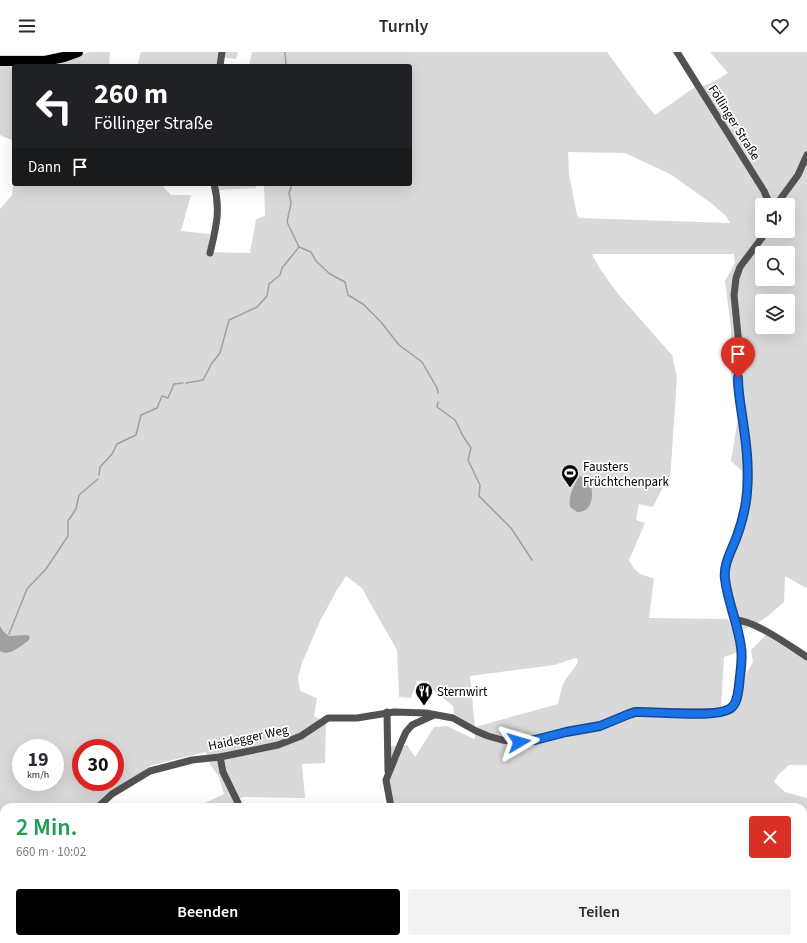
<!DOCTYPE html>
<html lang="de">
<meta charset="utf-8">
<style>
:root{--surface:#fff;--page:#f2f2f3;--text:#2b2b33;--muted:#7c7c81;--accent:#000}
body{margin:0;font-family:"Source Sans 3",sans-serif;background:var(--page);color:var(--text);height:100vh;display:flex;flex-direction:column;font-size:15px;white-space:nowrap}
*{box-sizing:border-box;margin:0}
p{font-size:13px;color:var(--muted)}
.icon{flex:none;width:22px;height:22px;fill:none;stroke:currentColor;stroke-width:2;stroke-linecap:round;stroke-linejoin:round}
.map{position:relative;flex:1;overflow:hidden}
.side{position:absolute;left:0px;top:751px;width:807px;height:140px;display:flex;flex-direction:column;background:var(--surface);border-radius:12px 12px 0 0;box-shadow:0 4px 16px #0002}
.side>*{flex:none}
.top-card{position:absolute;left:12px;top:12px;width:400px;height:122px;border-radius:4px;box-shadow:0 4px 16px #0002;background:#202124;color:#fff;overflow:hidden}
.buttons{position:absolute;left:755px;top:146px;display:grid;gap:8px}
.buttons a{display:grid;place-items:center;width:40px;height:40px;border-radius:4px;background:var(--surface);box-shadow:0 4px 16px #0002;font-size:20px}
.speed{position:absolute;left:12px;top:687px;display:flex;gap:8px;font-size:20px;font-weight:700;text-align:center}
.speed>*{display:grid;place-content:center;width:52px;height:52px;border-radius:50%;background:var(--surface);box-shadow:0 4px 16px #0002;line-height:1}
.speed small{font-size:10px;font-weight:400}
.speed .limit{border:6px solid #d22;background:#fff;color:#111}
.pin{position:absolute;display:grid;place-items:center;width:34px;height:34px;color:#fff;margin:-41px -17px;border-radius:50% 50% 50% 0;rotate:-45deg;box-shadow:0 0 4px #0007}
.pin .icon{rotate:45deg}
.me{position:absolute;width:44px;margin:-22px;rotate:83deg;stroke-linejoin:round;filter:drop-shadow(0 0 3px #0008)}
.turn{display:flex;align-items:center;gap:14px;height:84px;padding:0 16px;font-size:18px}
.turn .icon{width:52px;height:52px;stroke-width:2.5}
.turn b{display:block;font-size:28px;line-height:34px}
.then{display:flex;align-items:center;height:38px;padding:0 16px;background:#0003;gap:8px;font-size:15px}
.round{display:grid;place-items:center;flex:none;width:42px;height:42px;border-radius:4px;background:var(--page)}
.headline{display:flex;align-items:center;justify-content:space-between;height:68px;padding:0 16px}
h1{font-size:24px;font-weight:600;line-height:30px;color:#1e9e55}
.button{display:flex;gap:8px;margin-top:auto;padding:8px 16px}
.button a{flex:1;height:46px;border-radius:4px;background:var(--accent);color:#fff;font-size:16px;font-weight:600;line-height:46px;text-align:center}
.button a+a{background:var(--page);color:var(--text)}
header{display:flex;justify-content:space-between;align-items:center;height:52px;padding:0 16px;background:var(--surface);font-size:18px;font-weight:600}
.map>svg:first-child{display:block}
.green{fill:#d9d9d9;fill-rule:evenodd}
.water{fill:#a0a0a0}
.lines{fill:none;stroke-linecap:round;stroke-linejoin:round}
.stream{stroke:#a0a0a0;stroke-width:1.5}
.primary-casing{stroke:#dbdbdb;stroke-width:12}
.minor{stroke:#525252;stroke-width:7}
.primary{stroke:#000;stroke-width:10}
.route-casing{stroke:#114b97;stroke-width:10}
.route{stroke:#1a73e8;stroke-width:7}
.labels{text-anchor:middle;stroke-width:3.5;stroke-linejoin:round;paint-order:stroke}
.street-label{font-size:13px;fill:#000;stroke:#fff}
.poi-label{font-size:13px;fill:#000;stroke:#fff;text-anchor:start}
</style>
<header><svg class="icon" aria-label="menu" viewBox="0 0 24 24"><path d="M4 6h16M4 12h16M4 18h16"/></svg>Turnly<svg class="icon" aria-label="heart" viewBox="0 0 24 24"><path d="M12 20l-8-8c-3-5 5-10 8-4 3-6 11-1 8 4z"/></svg></header>
<div class="map">
<svg width="807" height="891" viewBox="0 0 807 891">
<rect width="100%" height="100%" fill="#fff"/>
<g class="green">
<polygon points="89,0 110,0 109,14 14,14 14,89 0,83 0,13 71,7"/>
<polygon points="141,0 238,0 236,7 219,5 218,14 137,14"/>
<path d="M 252,0 L 607,0 L 637,41 L 655,63 L 695,35 C 708,34 717,28 728,21 L 710,0 L 807,0 L 807,535 L 806,536 L 785,524 L 784,550 C 771,562 758,573 741,578 C 736,560 726,538 729,519 C 731,502 739,485 746,469 L 739,464 L 742,441 L 742,419 L 731,409 L 738,366 L 731,321 L 731,276 L 725,229 L 735,211 L 734,202 L 592,202 L 600,217 L 619,243 L 672,303 L 677,325 L 670,429 L 666,429 L 653,455 L 639,452 L 636,468 L 645,471 L 629,508 C 636,521 640,523 654,526 L 649,566 L 728,567 L 734,580 L 738,600 L 724,605 L 721,657 L 741,644 L 746,622 L 753,610 L 751,598 L 766,583 L 807,609 L 807,713 L 789,713 L 778,723 L 774,730 L 785,740 L 807,746 L 807,891 L 465,891 L 463,887 L 803,887 L 803,755 L 388,755 L 385,695 L 407,693 L 415,705 L 434,675 L 447,674 L 474,687 L 475,685 L 475,675 L 454,662 L 453,654 L 432,637 L 428,629 L 417,629 L 411,646 L 399,645 L 397,598 L 370,551 L 362,536 L 346,524 L 337,538 L 320,569 L 302,611 L 298,625 L 300,639 L 317,646 L 314,664 L 326,671 L 325,711 L 302,712 L 305,746 L 244,745 L 235,748 L 236,755 L 196,755 L 224,742 L 219,725 L 210,712 L 206,700 L 152,713 L 115,739 L 98,755 L 4,755 L 4,811 L 0,811 L 0,157 L 12,143 L 14,123 L 14,132 L 161,132 L 171,143 L 191,143 L 181,179 L 210,182 L 207,200 L 250,201 L 256,167 L 265,164 L 264,132 L 410,132 L 410,14 L 249,14 ZM 568,100 L 625,101 L 670,122 L 711,151 L 726,164 L 730,171 L 580,166 L 577,163 L 569,122 ZM 762,153 L 788,153 L 788,179 L 762,179 ZM 762,201 L 788,201 L 788,227 L 762,227 ZM 762,249 L 788,249 L 788,275 L 762,275 ZM 576,606 L 578,608 C 577,615 568,623 564,630 C 561,636 560,645 558,652 L 475,675 L 470,624 L 554,613 ZM 21,696 L 55,696 L 55,730 L 21,730 ZM 81,696 L 115,696 L 115,730 L 81,730 Z"/>
<polygon points="216,132 257,132 256,136 217,138"/>
<polygon points="99,887 261,887 271,889 270,891 88,891"/>
</g>
<g class="water">
<path d="M 580,424 L 588,426 C 595,438 594,461 577,460 L 570,455 C 568,444 574,432 580,424 Z"/>
<path d="M 0,574 L 3,579 L 9,584 L 28,583 L 30,586 L 28,589 C 20,594 10,605 0,599 Z"/>
</g>
<g class="lines">
<g class="stream">
<polyline points="285,0 286,14"/>
<polyline points="292,132 289,141 291,151 287,170 299,195 311,200 316,209 330,222 345,230 348,243 363,252 381,270 399,293 422,310 437,336 438,341"/>
<polyline points="186,331 203,328 212,311 220,301 229,268 257,255 267,244 269,232 280,223 282,216 299,195"/>
<polyline points="438,350 437,355 455,368 463,384 471,396 468,408 480,433 479,444 511,476 532,508"/>
<polyline points="99,423 100,415 112,402 117,392 136,383 141,363 157,356 162,344 168,346 174,332 183,331"/>
<polyline points="9,582 27,537 46,517 68,484 68,469 76,457 79,443 98,427"/>
</g>
<g class="primary-casing">
<polyline id="primary" points="0,9 45,9 64,5 78,0"/>
</g>
<g class="minor">
<polyline points="677,0 764,139 770,153"/>
<polyline points="220,14 222,0"/>
<polyline points="776,153 798,123 807,103"/>
<path d="M 210,201 C 216,175 221,159 214,132"/>
<path d="M 734,568 C 753,567 790,594 807,605"/>
<polyline points="387,660 388,719"/>
<polyline points="220,705 223,720 240,755"/>
<polyline points="98,755 112,742 150,719 192,708 220,705 278,693 301,684 328,666 357,666 394,660 426,661 453,666 476,679 488,684 502,688 519,690 535,688 566,680 600,674 629,661 635,660 722,660 732,656 736,649 741,610 741,595 737,577 727,541 725,525 726,512 743,466 747,439 746,398 738,338 737,314 739,293 734,243 735,235 736,226 740,215 767,179"/>
<polyline points="391,755 386,728 401,691 406,680 412,673 434,663"/>
<polyline points="0,811 4,811"/>
<polyline points="231,891 232,887"/>
<polyline points="333,891 337,887"/>
</g>
<use href="#primary" class="primary"/>
</g>
<g class="lines">
<g class="route-casing">
<path id="route" d="M 519,690 L 535,688 L 566,680 L 600,674 L 629,662 L 635,660 C 657,659 716,667 731,656 C 737,652 738,641 739,634 C 740,621 743,608 741,595 C 738,572 728,551 725,527 C 723,512 732,498 737,484 C 742,470 746,455 747,440 C 749,419 747,397 744,377 C 742,360 738,343 738,326"/>
</g>
<use href="#route" class="route"/>
</g>
<defs>
<g id="stadium-pin" transform="scale(0.9)"><path d="M0 17L-7.5 6A9.5 9.5 0 1 1 7.5 6Z" fill="#000" stroke="#fff"/><path d="M0-5a6.5 5 0 1 0 0 10a6.5 5 0 1 0 0-10ZM-3.5-1.8h7v3.6h-7Z" fill="#fff"/></g>
<g id="restaurant-pin" transform="scale(0.9)"><path d="M0 17L-7.5 6A9.5 9.5 0 1 1 7.5 6Z" fill="#000" stroke="#fff"/><path d="M-5-6h1v4h1v-4h1v4h1v-4h1v5L-1.5 .5V6h-2V.5L-5-1ZM5-6V6H3V1.5H1.5Q1.5-4 5-6Z" fill="#fff"/></g>
</defs>
<g fill-rule="evenodd">
<use href="#stadium-pin" x="570" y="421"/>
<use href="#restaurant-pin" x="424" y="639"/>
</g>
<g class="labels">
<g class="street-label">
<text transform="translate(735 70) rotate(58)" y="5">Föllinger Straße</text>
<text transform="translate(248 685) rotate(-12)" y="5">Haidegger Weg</text>
</g>
<g class="poi-label">
<text x="583" y="419">Fausters<tspan x="583" dy="15">Früchtchenpark</tspan></text>
<text x="437" y="644">Sternwirt</text>
</g>
</g>
</svg>
<div class="buttons">
<a><svg class="icon" aria-label="sound" viewBox="0 0 24 24"><path d="M4 9h4l5-4v14l-5-4H4zM17 9q2 3 0 6"/></svg></a>
<a><svg class="icon" aria-label="search" viewBox="0 0 24 24"><circle cx="10" cy="10" r="6"/><path d="M15 15l6 6"/></svg></a>
<a><svg class="icon" aria-label="layers" viewBox="0 0 24 24"><path d="M12 4l9 5-9 5-9-5zM3 14l9 5 9-5"/></svg></a>
</div>
<div class="speed"><div>19<small>km/h</small></div><div class="limit">30</div></div>
<div class="pin" style="left:738px;top:326px;background:#d93025"><svg class="icon" aria-label="arrive" viewBox="0 0 24 24"><path d="M6 21V4h12l-3 4 3 4H6"/></svg></div>
<svg class="me" style="left:519px;top:690px" viewBox="-20 -20 40 40"><path d="M0-17L14 15 0 8-14 15z" fill="#1a73e8" stroke="#fff" stroke-width="4"/></svg>
<div class="top-card">
<div class="turn"><svg class="icon" aria-label="left" viewBox="0 0 24 24"><path d="M17 20v-9H6M10 6l-5 5 5 5"/></svg><div><b>260 m</b>Föllinger Straße</div></div>
<div class="then">Dann<svg class="icon" aria-label="arrive" viewBox="0 0 24 24"><path d="M6 21V4h12l-3 4 3 4H6"/></svg></div>
</div>
<section class="side">
<div class="headline"><div><h1>2 Min.</h1><p>660 m · 10:02</p></div><a class="round" style="background:#d93025;color:#fff"><svg class="icon" aria-label="close" viewBox="0 0 24 24"><path d="M6 6l12 12M18 6L6 18"/></svg></a></div>
<div class="button"><a>Beenden</a><a>Teilen</a></div>
</section>
</div>
